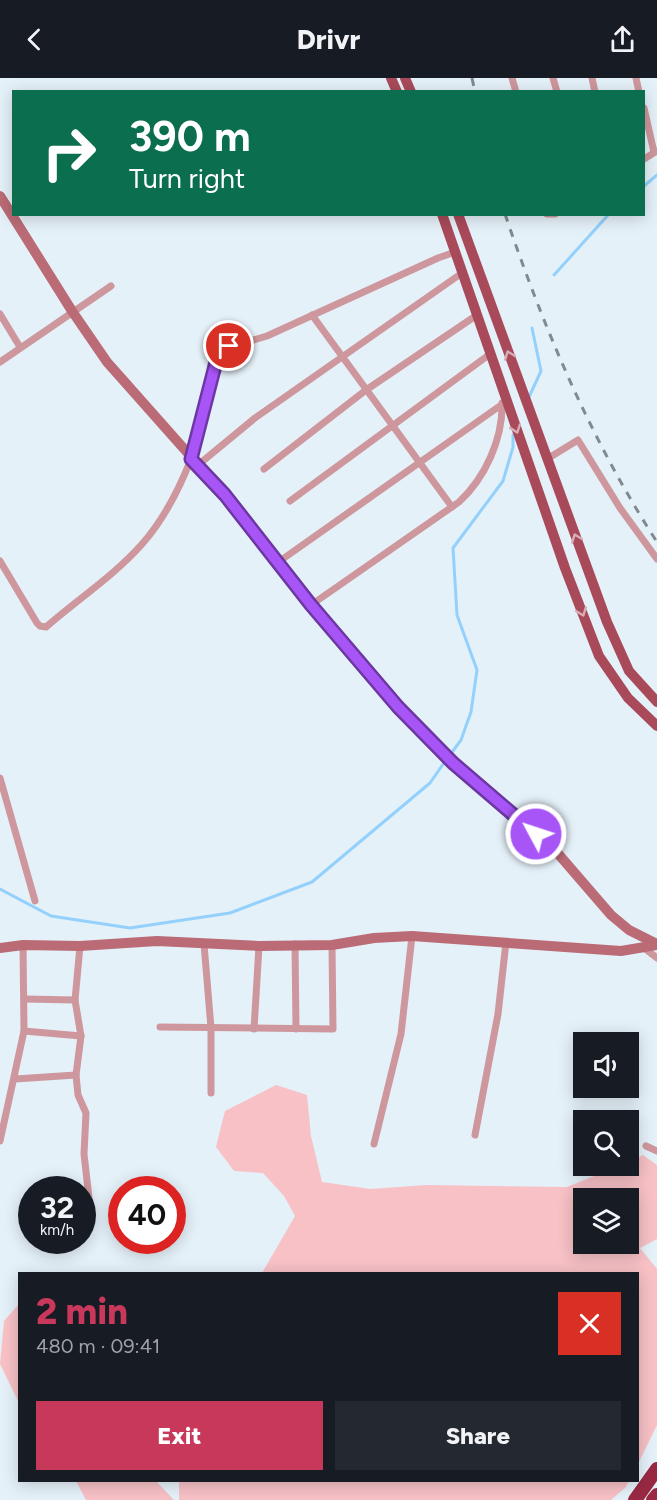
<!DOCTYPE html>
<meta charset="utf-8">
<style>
:root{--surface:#171b24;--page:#242831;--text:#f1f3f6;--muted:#9ea1a6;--accent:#c8385a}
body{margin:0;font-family:Figtree,sans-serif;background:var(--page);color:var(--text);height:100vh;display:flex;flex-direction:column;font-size:22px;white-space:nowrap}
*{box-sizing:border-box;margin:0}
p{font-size:20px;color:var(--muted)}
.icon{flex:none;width:33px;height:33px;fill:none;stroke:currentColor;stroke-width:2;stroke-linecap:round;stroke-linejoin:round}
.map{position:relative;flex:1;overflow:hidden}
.side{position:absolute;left:18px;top:1194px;width:621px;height:210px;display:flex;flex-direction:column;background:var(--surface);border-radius:0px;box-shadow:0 3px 15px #0003}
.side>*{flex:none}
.top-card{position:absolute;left:12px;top:12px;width:633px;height:126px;border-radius:0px;box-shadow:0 3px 15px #0003;background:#0b6e4f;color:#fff;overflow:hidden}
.controls{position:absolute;left:573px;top:954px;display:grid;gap:12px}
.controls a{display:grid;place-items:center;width:66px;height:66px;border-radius:0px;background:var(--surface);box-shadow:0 3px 15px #0003;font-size:30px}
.speed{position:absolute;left:18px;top:1098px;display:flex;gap:12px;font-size:30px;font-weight:700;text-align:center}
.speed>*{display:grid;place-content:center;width:78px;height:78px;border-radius:50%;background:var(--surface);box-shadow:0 3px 15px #0003;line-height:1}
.speed small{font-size:15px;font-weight:400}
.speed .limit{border:9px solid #d22;background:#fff;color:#111}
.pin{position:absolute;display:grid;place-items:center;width:51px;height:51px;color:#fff;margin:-26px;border:3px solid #fff;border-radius:50%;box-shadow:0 2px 6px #0007}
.me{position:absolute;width:66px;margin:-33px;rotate:310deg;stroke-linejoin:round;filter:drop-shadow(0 0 4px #0008)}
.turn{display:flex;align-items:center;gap:21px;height:126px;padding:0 18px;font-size:27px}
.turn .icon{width:78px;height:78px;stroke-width:2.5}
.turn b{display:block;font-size:42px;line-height:51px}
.round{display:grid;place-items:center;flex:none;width:63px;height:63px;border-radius:0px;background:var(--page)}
.headline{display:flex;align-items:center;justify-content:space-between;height:102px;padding:0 18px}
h1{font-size:36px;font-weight:800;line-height:45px;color:var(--accent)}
.cta{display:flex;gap:12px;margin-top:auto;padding:12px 18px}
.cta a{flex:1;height:69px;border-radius:0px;background:var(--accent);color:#fff;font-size:24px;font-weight:800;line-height:69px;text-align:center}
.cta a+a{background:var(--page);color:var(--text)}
header{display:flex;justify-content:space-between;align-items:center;height:78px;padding:0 18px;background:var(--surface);font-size:27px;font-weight:800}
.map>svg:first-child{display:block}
.green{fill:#f7c1c6;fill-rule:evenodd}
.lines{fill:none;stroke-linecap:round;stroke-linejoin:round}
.stream{stroke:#93d1fc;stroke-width:3}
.street{stroke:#ce979d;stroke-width:7}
.secondary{stroke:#ba6b76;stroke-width:10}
.primary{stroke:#a94a5a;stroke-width:10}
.highway{stroke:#992943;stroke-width:14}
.rail{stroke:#818a8f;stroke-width:3;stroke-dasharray:8 8;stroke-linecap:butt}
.oneway{stroke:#d8aeb5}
.route-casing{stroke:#6d37a1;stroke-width:15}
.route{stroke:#a855f7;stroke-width:10}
</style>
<header><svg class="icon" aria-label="back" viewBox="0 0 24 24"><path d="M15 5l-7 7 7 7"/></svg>Drivr<svg class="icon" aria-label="share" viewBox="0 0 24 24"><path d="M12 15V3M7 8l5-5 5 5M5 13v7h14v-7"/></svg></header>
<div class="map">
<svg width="657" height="1422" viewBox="0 0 657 1422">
<rect width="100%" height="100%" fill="#e5f1f9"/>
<g class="green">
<path d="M 276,1007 L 307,1017 L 311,1058 L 322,1104 L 370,1111 L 427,1107 L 567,1109 L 619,1088 L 628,1088 L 629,1084 L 643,1077 L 657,1087 L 657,1161 L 640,1170 L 657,1191 L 657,1347 L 638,1386 L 638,1196 L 262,1195 L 295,1138 L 284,1118 L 263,1095 L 234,1093 L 216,1069 L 225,1033 ZM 584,1120 L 628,1120 L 628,1166 L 584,1166 Z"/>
<polygon points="19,1226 19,1325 0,1286 4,1243"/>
<polygon points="76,1403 156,1403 174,1422 86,1422"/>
<polygon points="179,1403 179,1402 629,1403 626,1409 611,1422 179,1422"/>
</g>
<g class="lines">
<g class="stream">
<polyline points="644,108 657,97"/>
<polyline points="554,197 609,136"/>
<polyline points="529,319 541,293 532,250"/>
<polyline points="450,677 461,662 471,634 477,592 457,537 453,470 503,403 513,369 513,357"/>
<polyline points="0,811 51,838 130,850 230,835 312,804 430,705 446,682"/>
</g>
<g class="street">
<polyline points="512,0 516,14"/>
<polyline points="553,0 557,14"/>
<polyline points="592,0 595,14"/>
<polyline points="636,0 639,14"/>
<polyline points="644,30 654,74"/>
<polyline points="644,81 657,73"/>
<polyline points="547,136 555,136"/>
<polyline points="0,236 20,269"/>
<polyline points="312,237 452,429"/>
<polyline points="0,284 111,208"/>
<polyline points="547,381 578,362 620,430 657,481"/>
<polyline points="198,387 255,340 462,195"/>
<polyline points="264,391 366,312 477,237"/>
<polyline points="290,423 490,276"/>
<path d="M 0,483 L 37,545 L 40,548 L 46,549 C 78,521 115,497 143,465 C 163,442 180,409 191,381 C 202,350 204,296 223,271 L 267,258 L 438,180 L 455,174"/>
<polyline points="277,485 504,325"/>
<path d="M 311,527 L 459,424 C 485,400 503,361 502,325"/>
<polyline points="0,700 35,823"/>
<polyline points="204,866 211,950 211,1015"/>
<polyline points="295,866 296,951"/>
<polyline points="80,868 75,922 81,958 76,997 78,1017 86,1035 84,1076 90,1129"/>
<polyline points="644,870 657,880"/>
<polyline points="25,921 75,922"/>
<polyline points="160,949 333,951 332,867"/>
<polyline points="254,951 259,868"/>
<polyline points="24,953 81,958"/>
<polyline points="15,1001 76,997"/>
<polyline points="475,1057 498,936 506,864"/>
<polyline points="0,1063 24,953 23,867"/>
<polyline points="374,1066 401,956 412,858"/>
<polyline points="646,1068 657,1073"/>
</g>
<g class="secondary">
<polyline points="0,118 72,233 107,284 225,417 363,588 441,674 554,771 611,837 629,852 657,866"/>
<polyline points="0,870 23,867 80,868 157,863 259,868 332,867 374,860 412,858 621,873 657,867"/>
</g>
<g class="primary">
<polyline points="391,0 397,14"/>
<polyline points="405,0 411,14"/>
<polyline points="442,136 565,490 599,578 628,620 657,648"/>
<polyline points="458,136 607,544 629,593 657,624"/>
</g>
<g class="highway">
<polyline points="635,1422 657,1391"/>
<polyline points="653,1422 657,1417"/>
</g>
<g class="rail">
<polyline points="472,0 475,14"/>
<path d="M 505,136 C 544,251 591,362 657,464"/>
</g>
</g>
<defs><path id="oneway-chevron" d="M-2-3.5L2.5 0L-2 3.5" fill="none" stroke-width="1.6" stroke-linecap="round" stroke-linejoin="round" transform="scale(1.5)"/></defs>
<g class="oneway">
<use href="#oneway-chevron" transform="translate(509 277) rotate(-110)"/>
<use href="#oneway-chevron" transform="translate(516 351) rotate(71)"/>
<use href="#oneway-chevron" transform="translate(576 460) rotate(-110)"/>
<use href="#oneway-chevron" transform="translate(582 534) rotate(69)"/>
</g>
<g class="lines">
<g class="route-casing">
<polyline id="route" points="229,268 222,271 217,280 191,381 225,417 311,527 398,629 453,685 536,756"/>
</g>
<use href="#route" class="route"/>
</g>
</svg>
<div class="controls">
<a><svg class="icon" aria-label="sound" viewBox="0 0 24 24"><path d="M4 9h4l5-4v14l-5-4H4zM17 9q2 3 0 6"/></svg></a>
<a><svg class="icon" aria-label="search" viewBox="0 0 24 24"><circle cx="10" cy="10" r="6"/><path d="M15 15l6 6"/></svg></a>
<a><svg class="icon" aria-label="layers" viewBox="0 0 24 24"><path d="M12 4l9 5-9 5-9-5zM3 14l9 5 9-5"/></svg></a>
</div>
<div class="speed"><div>32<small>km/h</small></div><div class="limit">40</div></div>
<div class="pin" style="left:229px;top:268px;background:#d93025"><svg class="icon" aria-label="arrive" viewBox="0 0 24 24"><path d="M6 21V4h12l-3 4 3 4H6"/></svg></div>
<svg class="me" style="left:536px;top:756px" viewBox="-20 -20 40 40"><circle r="17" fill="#a855f7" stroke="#fff" stroke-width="3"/><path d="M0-11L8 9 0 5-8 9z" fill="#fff"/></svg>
<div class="top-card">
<div class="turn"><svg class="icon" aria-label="right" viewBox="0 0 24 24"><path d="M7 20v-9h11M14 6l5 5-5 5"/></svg><div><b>390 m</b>Turn right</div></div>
</div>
<section class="side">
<div class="headline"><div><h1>2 min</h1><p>480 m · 09:41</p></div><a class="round" style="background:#d93025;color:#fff"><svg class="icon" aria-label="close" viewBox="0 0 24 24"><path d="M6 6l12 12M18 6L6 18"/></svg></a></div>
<div class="cta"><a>Exit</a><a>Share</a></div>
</section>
</div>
